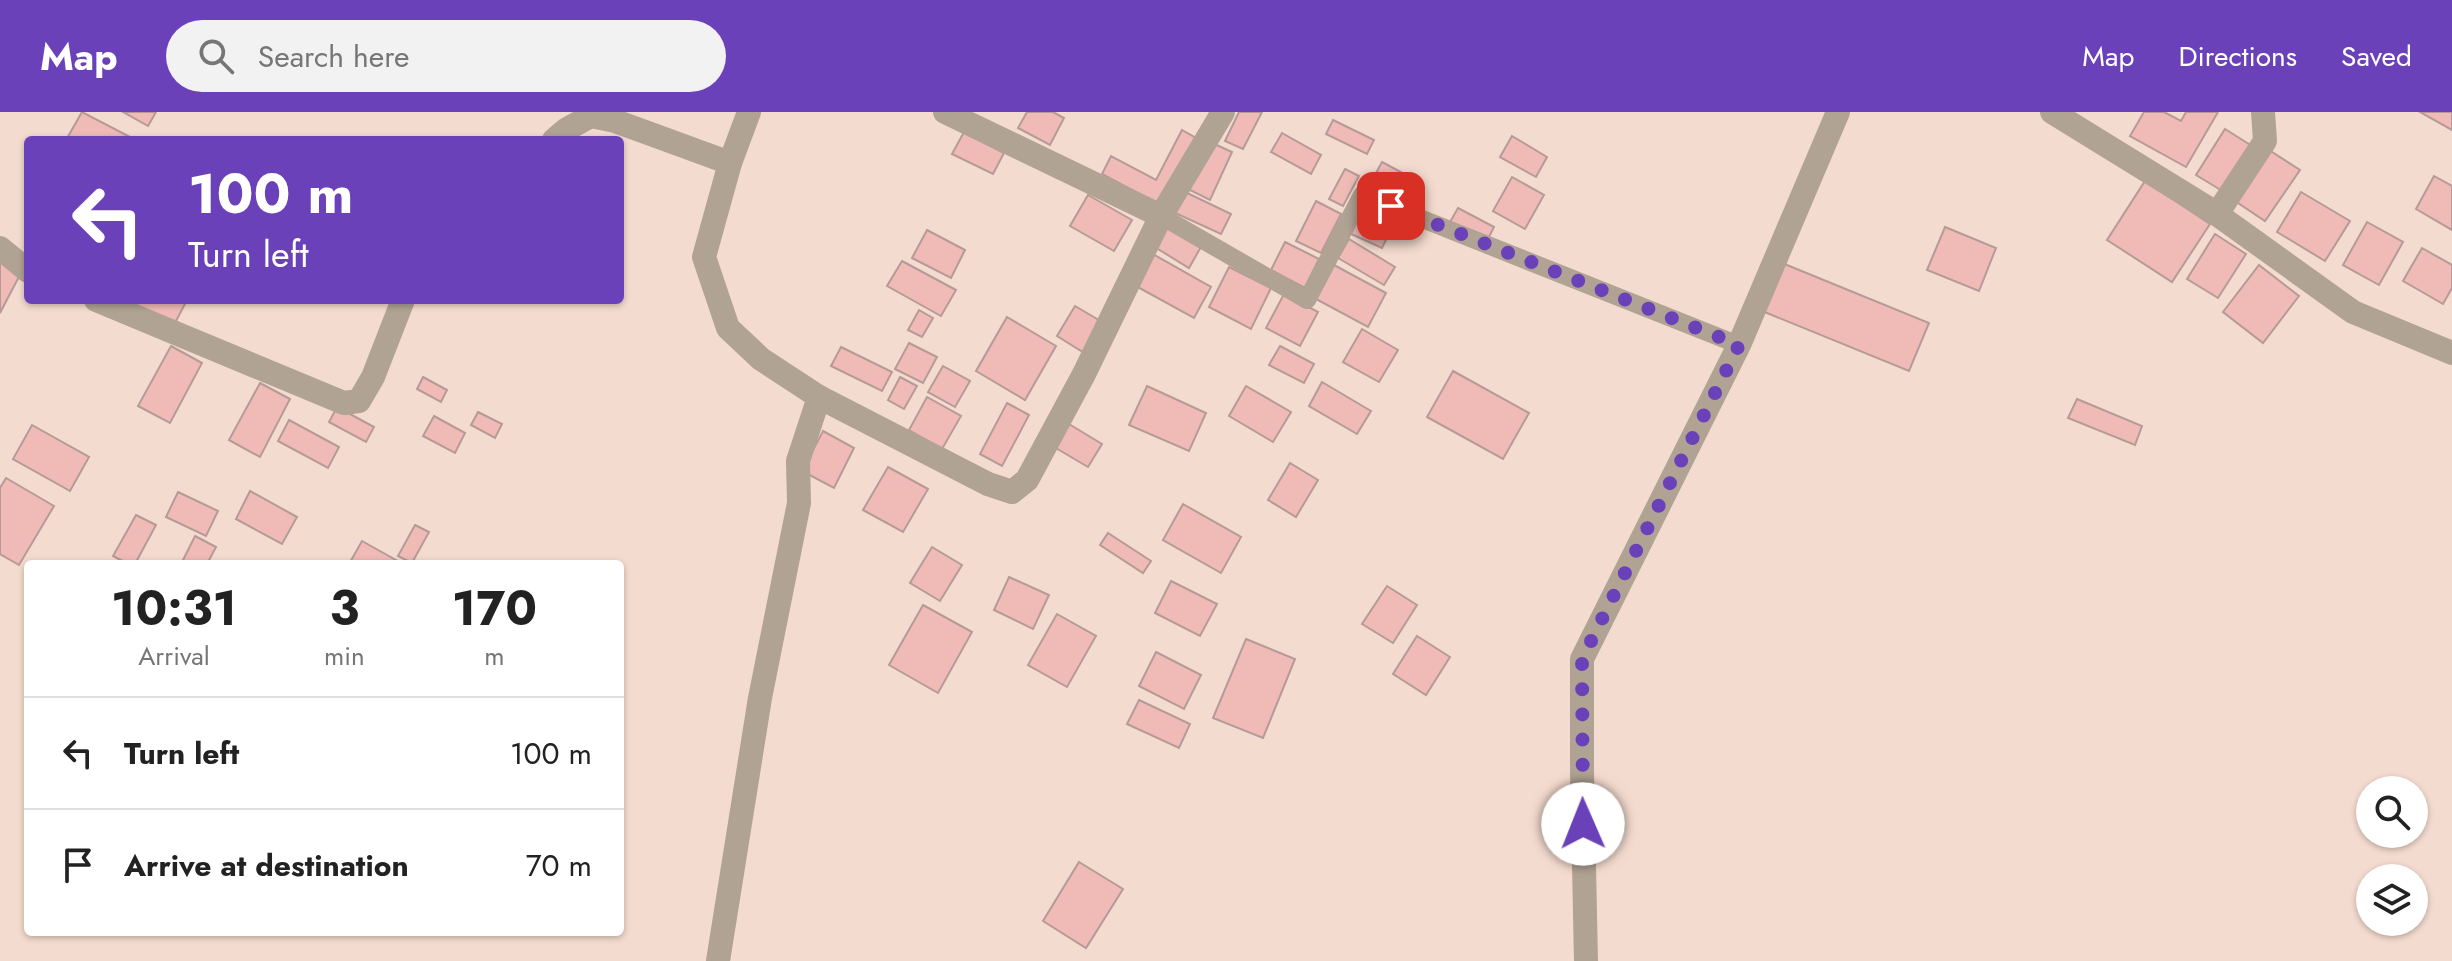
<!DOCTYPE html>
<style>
:root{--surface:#fff;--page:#f2f2f2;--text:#222;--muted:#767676;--line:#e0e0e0;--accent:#6a41b9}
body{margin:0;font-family:Jost,sans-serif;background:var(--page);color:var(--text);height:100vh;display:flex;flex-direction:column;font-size:30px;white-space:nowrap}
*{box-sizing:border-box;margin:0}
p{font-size:26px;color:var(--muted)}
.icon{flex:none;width:44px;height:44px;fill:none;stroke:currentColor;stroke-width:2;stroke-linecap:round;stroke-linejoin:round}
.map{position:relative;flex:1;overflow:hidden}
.panel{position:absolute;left:24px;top:448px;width:600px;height:376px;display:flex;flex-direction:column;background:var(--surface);border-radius:8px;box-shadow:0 2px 6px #0004}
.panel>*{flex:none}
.hud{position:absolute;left:24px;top:24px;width:600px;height:168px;border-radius:8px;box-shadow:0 2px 6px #0004;background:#6a41b9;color:#fff;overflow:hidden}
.tools{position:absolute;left:2356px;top:664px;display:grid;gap:16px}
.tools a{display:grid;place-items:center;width:72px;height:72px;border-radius:50%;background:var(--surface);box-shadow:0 2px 6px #0004;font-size:40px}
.pin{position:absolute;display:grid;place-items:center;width:68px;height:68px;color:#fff;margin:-34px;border-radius:16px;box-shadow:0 4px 12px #0006}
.me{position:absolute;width:88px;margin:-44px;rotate:359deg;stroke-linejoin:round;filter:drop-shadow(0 0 6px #0008)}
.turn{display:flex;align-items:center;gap:28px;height:168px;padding:0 32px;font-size:36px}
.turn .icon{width:104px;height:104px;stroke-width:2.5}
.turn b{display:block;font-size:56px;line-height:68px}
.eta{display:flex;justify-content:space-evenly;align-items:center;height:136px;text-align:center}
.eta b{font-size:48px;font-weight:700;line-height:56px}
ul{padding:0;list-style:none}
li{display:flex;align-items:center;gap:24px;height:112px;padding:0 32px;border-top:2px solid var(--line)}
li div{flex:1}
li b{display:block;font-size:30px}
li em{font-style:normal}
header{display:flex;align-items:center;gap:48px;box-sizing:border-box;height:112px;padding:0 40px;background:var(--accent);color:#fff}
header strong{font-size:38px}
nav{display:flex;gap:44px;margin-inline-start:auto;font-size:28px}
.search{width:560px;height:72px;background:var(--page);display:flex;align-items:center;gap:20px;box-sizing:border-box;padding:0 28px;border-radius:44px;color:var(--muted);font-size:30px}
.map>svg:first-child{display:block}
.building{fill:#f0bbb6;stroke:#b59a98;stroke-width:2}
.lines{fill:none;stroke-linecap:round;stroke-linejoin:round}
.service{stroke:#b1a393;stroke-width:18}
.minor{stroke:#b1a393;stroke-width:24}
.route{stroke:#6a41b9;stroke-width:14;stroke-dasharray:0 25.2}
</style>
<header>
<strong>Map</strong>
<div class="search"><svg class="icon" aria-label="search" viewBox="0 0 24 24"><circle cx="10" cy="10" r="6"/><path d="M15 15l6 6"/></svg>Search here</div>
<nav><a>Map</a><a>Directions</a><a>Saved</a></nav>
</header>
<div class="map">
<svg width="2452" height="849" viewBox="0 0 2452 849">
<rect width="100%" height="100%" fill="#f4dbcf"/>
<g class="building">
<polygon points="82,0 132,26 131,28 66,28"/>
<polygon points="123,0 156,0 148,14"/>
<polygon points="1027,0 1053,0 1064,6 1050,33 1018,16"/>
<polygon points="1239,0 1262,0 1243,37 1225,29"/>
<polygon points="2144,0 2164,0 2181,9 2186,0 2218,0 2186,55 2130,24"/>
<polygon points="2420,0 2452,0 2452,18"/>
<polygon points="1333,8 1374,28 1367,42 1326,22"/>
<polygon points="2225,17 2252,34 2224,80 2196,63"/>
<polygon points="1182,18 1196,26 1160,93 1102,62 1111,44 1156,68"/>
<polygon points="964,20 1004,41 993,62 952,42"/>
<polygon points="1282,21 1321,43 1311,62 1271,40"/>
<polygon points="1512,24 1547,45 1536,65 1500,45"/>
<polygon points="1210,30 1232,40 1210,88 1188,77"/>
<polygon points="2269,38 2300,58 2265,109 2235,89"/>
<polygon points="1382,50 1423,72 1411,94 1370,72"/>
<polygon points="1345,57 1359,64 1343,94 1329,87"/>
<polygon points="2434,64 2452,74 2452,118 2416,97"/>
<polygon points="1512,65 1544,83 1525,117 1493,99"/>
<polygon points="2145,69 2210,112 2172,170 2107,128"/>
<polygon points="1183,79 1231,102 1221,122 1173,100"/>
<polygon points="2301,80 2350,109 2325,149 2277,120"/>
<polygon points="1088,83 1132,108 1114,139 1070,114"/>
<polygon points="1316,89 1341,102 1321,141 1296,129"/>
<polygon points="1364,93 1396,107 1382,136 1351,122"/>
<polygon points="1458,96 1494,115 1487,129 1450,110"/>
<polygon points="2367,110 2403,130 2379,173 2343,153"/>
<polygon points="1166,112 1202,133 1189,156 1153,134"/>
<polygon points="1945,115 1996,136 1979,179 1927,158"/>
<polygon points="927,118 965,138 951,166 912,146"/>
<polygon points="2215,122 2246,142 2218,186 2187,167"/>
<polygon points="1349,127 1395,155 1384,173 1338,146"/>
<polygon points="1285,130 1319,147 1305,176 1271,158"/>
<polygon points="2422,136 2452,153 2452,176 2443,192 2403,169"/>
<polygon points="1151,141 1211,175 1194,206 1134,173"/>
<polygon points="0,148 22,159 0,201"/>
<polygon points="902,149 956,178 941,204 887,174"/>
<polygon points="1782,151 1929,211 1909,259 1762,199"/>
<polygon points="1334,153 1386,181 1368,215 1316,187"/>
<polygon points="2259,153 2299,184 2263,231 2223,200"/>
<polygon points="1229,155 1271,176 1251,217 1209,195"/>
<polygon points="1284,182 1318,200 1300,234 1266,216"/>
<polygon points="127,188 187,188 174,213"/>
<polygon points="1075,194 1104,211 1086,242 1057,224"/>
<polygon points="919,198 933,206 922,225 908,218"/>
<polygon points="1007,205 1056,234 1025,288 976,259"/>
<polygon points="1362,217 1398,238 1379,270 1343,250"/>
<polygon points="909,231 937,245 923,271 895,257"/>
<polygon points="171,234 202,251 170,311 138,294"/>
<polygon points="1280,234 1314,252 1304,271 1269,253"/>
<polygon points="841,235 892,260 882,279 831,254"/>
<polygon points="943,254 970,269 955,295 928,280"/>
<polygon points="1453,259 1529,301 1503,347 1427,305"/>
<polygon points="423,265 447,278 441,290 417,277"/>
<polygon points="900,265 917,274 904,297 888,288"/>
<polygon points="1322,270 1371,299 1357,322 1309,294"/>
<polygon points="260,271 290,287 260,345 229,328"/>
<polygon points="1147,274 1206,301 1189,339 1129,313"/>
<polygon points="1246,274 1291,300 1273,330 1229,304"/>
<polygon points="927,285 961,304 942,337 909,318"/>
<polygon points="2077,287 2142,314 2135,333 2068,306"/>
<polygon points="1007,291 1029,303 1002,354 980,342"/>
<polygon points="337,295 374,315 366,330 329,310"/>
<polygon points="478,300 502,312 495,326 471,313"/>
<polygon points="434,304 465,321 455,341 423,324"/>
<polygon points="289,308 339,335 328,356 278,329"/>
<polygon points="1064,309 1102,332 1088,355 1049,332"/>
<polygon points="32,313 89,345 70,379 13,347"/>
<polygon points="823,319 854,336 834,376 802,359"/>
<polygon points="1290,351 1318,368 1296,405 1268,388"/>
<polygon points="888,355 928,377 903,420 863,398"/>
<polygon points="6,366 54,394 19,453 0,442 0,376"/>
<polygon points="250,379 297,405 282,432 236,407"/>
<polygon points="178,380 218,399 206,424 166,405"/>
<polygon points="1183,392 1241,425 1221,461 1163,428"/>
<polygon points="136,403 156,413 135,452 128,452 113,444"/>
<polygon points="415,413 429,420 412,451 398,444"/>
<polygon points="1108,421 1151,449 1143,461 1100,433"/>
<polygon points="195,424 216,435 207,452 181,452"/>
<polygon points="362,429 403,452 349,452"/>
<polygon points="932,435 962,453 940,489 910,471"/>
<polygon points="1009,465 1049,483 1033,517 994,498"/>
<polygon points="1171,469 1217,492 1200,524 1155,501"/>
<polygon points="1387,474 1417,493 1393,531 1362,512"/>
<polygon points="923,493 972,520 938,581 889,553"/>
<polygon points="1057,502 1096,524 1067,575 1028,553"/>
<polygon points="1417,524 1450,545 1426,583 1393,562"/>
<polygon points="1246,527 1295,547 1263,626 1213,606"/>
<polygon points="1156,540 1201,563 1184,597 1139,574"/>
<polygon points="1139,588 1190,612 1179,636 1127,612"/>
<polygon points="1079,750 1123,777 1086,836 1043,809"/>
</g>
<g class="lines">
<polyline class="service" points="1161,104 1307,188 1362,83 1739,233"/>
<g class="minor">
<polyline points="749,0 730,51 704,145 728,216 761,247 819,285 988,372 1012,380 1027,368 1084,262 1161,104 1223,0"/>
<polyline points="945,0 1161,104"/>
<polyline points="2052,0 2211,98 2353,200 2452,241"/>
<polyline points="554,28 567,17 591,4 615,9 730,51"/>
<polyline points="2217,102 2265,29 2263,0"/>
<polyline points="0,136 28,159"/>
<polyline points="96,188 344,291 359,289 373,265 403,188"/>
<polyline points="718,849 760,586 799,391 798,349 819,285"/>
<polyline points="1586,849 1582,660 1582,547 1739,233 1838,0"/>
</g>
</g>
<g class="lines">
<polyline class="route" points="1391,94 1739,233 1582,547 1583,712"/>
</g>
</svg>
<div class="tools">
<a><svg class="icon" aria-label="search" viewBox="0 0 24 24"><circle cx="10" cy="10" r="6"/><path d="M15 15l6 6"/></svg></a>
<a><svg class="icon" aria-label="layers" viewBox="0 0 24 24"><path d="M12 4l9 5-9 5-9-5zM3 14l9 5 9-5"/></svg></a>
</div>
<div class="pin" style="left:1391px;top:94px;background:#d93025"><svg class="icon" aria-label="arrive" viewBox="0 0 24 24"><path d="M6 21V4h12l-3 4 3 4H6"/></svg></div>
<svg class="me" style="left:1583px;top:712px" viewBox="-20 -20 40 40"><circle r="19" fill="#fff"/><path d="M0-13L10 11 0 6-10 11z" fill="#6a41b9"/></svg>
<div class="hud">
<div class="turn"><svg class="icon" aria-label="left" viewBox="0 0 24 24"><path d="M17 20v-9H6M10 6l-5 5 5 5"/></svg><div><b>100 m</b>Turn left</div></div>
</div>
<section class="panel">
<div class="eta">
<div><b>10:31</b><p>Arrival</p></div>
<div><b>3</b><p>min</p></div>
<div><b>170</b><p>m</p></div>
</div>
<ul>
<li><svg class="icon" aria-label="left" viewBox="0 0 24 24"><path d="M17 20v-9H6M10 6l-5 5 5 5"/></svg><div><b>Turn left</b></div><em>100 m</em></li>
<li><svg class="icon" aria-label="arrive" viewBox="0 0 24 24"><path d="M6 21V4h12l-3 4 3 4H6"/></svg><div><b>Arrive at destination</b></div><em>70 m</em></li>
</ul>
</section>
</div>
